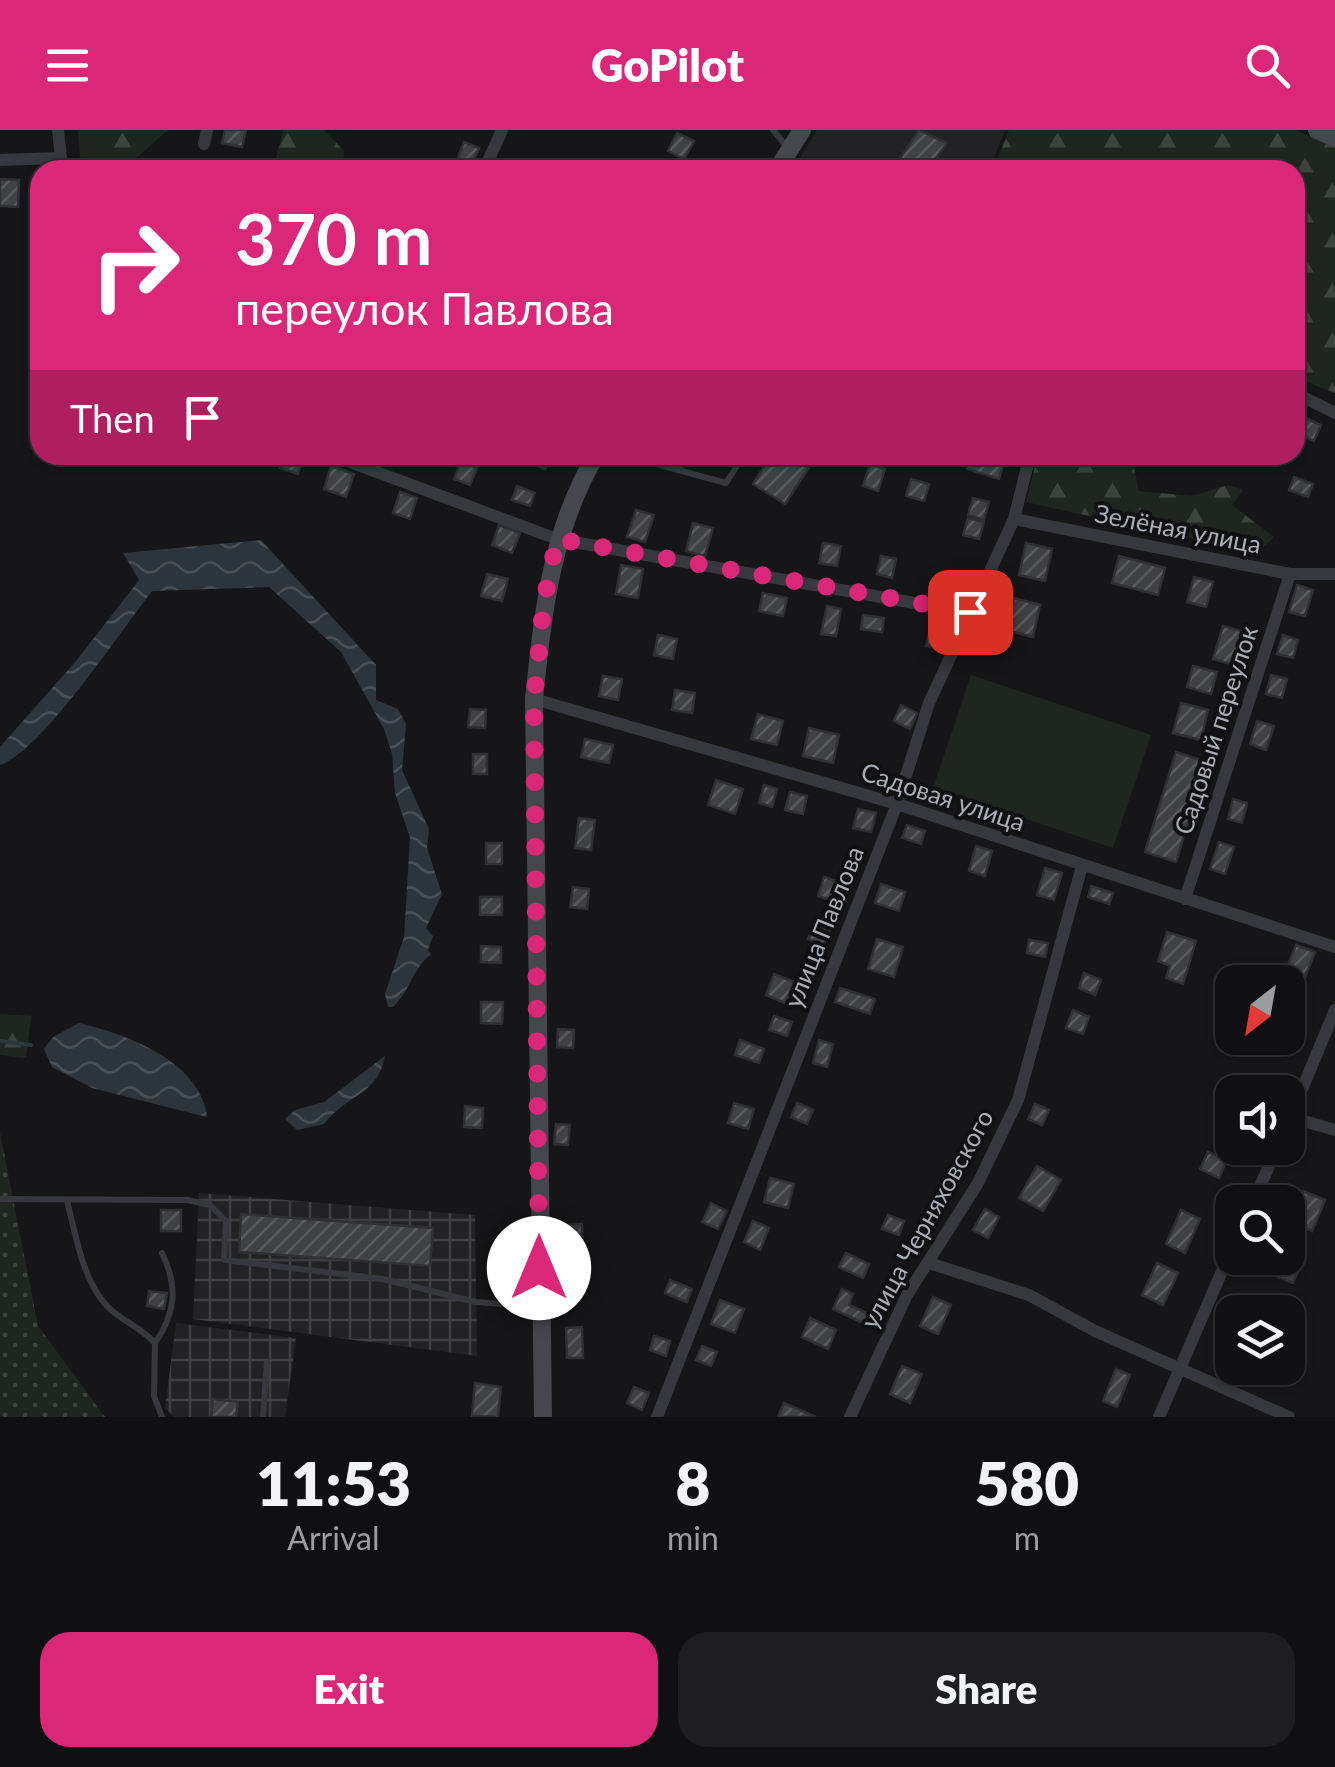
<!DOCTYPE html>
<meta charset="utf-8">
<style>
:root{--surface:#101012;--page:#1e1e20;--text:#f1f3f6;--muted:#9c9d9f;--line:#303032;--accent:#db2777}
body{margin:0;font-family:Lato,sans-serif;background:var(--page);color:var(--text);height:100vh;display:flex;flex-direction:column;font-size:38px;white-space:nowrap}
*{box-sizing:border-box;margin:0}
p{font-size:32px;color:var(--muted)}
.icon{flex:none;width:55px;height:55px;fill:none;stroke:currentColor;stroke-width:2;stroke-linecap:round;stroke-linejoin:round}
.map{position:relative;height:1287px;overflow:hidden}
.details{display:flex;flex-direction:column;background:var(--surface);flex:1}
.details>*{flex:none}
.banner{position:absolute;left:30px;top:30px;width:1275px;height:305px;border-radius:30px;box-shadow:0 2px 8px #0004,0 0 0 2px var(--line);background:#db2777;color:#fff;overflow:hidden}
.needle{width:65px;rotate:211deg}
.fabs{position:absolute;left:1215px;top:835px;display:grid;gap:20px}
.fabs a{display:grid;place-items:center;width:90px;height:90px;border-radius:20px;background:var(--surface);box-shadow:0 2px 8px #0004,0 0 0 2px var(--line);font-size:50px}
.pin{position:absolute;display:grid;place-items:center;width:85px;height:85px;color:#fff;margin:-42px;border-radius:20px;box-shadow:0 5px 15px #0006}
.me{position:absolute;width:110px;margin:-55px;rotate:0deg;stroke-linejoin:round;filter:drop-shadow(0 0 8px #0008)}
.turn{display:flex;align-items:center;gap:35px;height:210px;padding:0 40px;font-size:45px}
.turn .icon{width:130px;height:130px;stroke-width:2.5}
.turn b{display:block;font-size:70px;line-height:85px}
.then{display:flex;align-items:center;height:95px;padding:0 40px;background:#0003;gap:20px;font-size:38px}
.eta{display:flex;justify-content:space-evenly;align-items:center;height:170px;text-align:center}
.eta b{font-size:60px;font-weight:800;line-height:70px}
.primary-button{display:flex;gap:20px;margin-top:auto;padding:20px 40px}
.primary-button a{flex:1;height:115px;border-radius:30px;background:var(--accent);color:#fff;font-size:40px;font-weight:800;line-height:115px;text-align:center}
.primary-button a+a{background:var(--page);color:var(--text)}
header{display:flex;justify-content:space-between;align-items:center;height:130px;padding:0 40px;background:var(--accent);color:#fff;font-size:45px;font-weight:800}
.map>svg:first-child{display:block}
.built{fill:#222225}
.industrial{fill:url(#industrial-grid)}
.grass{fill:url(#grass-dots)}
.forest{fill:url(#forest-firs)}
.pitch{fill:#1e261f}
.water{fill:url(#water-waves)}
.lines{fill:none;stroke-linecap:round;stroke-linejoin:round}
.stream{stroke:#2c353c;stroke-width:4}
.building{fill:url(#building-hatch);stroke:#303034;stroke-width:2.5}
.lane{stroke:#37383d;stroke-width:6}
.street{stroke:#37383d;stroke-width:12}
.secondary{stroke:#45474d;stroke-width:18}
.route{stroke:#db2777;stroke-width:18;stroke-dasharray:0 32.4}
.labels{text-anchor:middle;stroke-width:8;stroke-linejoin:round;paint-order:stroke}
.street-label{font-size:25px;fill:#a8adb8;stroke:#111113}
</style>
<header><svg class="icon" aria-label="menu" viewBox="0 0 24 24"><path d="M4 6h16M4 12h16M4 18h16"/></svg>GoPilot<svg class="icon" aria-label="search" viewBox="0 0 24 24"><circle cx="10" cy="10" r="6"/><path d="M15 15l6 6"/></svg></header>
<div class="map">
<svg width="1335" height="1287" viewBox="0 0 1335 1287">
<defs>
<pattern id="industrial-grid" width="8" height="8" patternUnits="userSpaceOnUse" patternTransform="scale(2.5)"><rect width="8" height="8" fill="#222225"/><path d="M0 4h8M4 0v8" fill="none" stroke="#3f3f43"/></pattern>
<pattern id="grass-dots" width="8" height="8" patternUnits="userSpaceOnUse" patternTransform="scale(2.5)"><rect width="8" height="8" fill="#1e261f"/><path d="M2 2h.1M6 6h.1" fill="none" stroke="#3c433d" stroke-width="1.8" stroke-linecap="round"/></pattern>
<pattern id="forest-firs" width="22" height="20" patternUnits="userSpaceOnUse" patternTransform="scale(2.5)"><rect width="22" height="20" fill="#1e261f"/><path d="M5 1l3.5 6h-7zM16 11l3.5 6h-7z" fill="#3c433d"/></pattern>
<pattern id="water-waves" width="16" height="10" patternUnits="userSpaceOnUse" patternTransform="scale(2.5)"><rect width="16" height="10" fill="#2c353c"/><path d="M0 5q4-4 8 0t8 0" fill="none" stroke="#485056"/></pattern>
<pattern id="building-hatch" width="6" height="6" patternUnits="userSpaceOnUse" patternTransform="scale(2.5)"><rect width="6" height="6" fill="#404145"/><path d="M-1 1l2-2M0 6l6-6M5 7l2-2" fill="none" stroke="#595a5e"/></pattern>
</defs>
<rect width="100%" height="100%" fill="#161618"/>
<polygon class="built" points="817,0 1005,0 989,40 823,40 800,28"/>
<g class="industrial">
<polygon points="199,1063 475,1085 477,1226 193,1189"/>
<polygon points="176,1193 296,1208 285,1287 174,1287 165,1278"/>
</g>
<polygon class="grass" points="0,1002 38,1196 105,1287 0,1287"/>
<g class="forest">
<polygon points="78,0 168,0 134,30 140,40 91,40 80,27"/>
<polygon points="283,0 324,0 344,21 342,40 273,40"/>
<polygon points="1009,0 1295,0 1335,17 1335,263 1295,247 1295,40 993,40"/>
<polygon points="1038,325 1122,325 1133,333 1139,361 1192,366 1228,355 1243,360 1232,375 1274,407 1257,423 1026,372"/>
<polygon points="0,884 31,886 26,928 0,925"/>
</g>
<polygon class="pitch" points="971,545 1151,605 1113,718 933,658"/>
<g class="water">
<path d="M 261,410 L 376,535 L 376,570 L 398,579 L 406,594 L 402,640 L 429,699 L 427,718 L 442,764 L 426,798 L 433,806 L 428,820 L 431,825 C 414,835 410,862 393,877 L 388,877 L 385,864 L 404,807 L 410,708 L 395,663 L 392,624 L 384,599 L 341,522 L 269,457 L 152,461 C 122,499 41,622 0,635 L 0,617 L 76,531 L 139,450 L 123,423 Z"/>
<path d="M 79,893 C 126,904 200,931 207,987 L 92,958 L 52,937 L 44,919 L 53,907 Z"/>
<path d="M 385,926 C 378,965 347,964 324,994 L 297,1000 L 285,989 L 295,980 L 324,972 Z"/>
</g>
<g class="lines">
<polyline class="stream" points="0,911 31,915"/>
</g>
<g class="building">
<polygon points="225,0 246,0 242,17 222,13"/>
<polygon points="919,0 947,13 928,40 892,40"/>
<polygon points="677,3 694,11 684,29 668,21"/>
<polygon points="464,12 479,18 471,38 456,33"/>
<polygon points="0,49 19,50 18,77 0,76"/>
<polygon points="1295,283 1321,295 1314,311 1301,305 1295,312"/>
<polygon points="285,325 304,325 298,344 280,338"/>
<polygon points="526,325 551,325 545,339 524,330"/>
<polygon points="771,325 817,325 785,374 753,354"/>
<polygon points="971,325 1006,325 999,349 967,339"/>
<polygon points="461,331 477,338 470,355 454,349"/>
<polygon points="870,334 885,339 878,361 863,356"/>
<polygon points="331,336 354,344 346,367 324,359"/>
<polygon points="1294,347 1313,354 1308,367 1289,360"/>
<polygon points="911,349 929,354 924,371 906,366"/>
<polygon points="517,356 535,363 530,376 512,370"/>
<polygon points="400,362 417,368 410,389 393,383"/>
<polygon points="973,368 989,372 984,390 968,385"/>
<polygon points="636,380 654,385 645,412 627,407"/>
<polygon points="968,388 984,392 979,409 963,405"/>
<polygon points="693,393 713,398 705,426 686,421"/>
<polygon points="499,395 520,403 512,423 492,415"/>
<polygon points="823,413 841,416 837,436 819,433"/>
<polygon points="1026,413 1052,419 1045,451 1019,445"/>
<polygon points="881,426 896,429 892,448 877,444"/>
<polygon points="1119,426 1165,438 1158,465 1112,453"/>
<polygon points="621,435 643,439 638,468 616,464"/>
<polygon points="487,444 508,449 502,471 481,466"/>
<polygon points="1194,447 1213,452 1206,477 1187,472"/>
<polygon points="1297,455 1313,460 1305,486 1289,482"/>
<polygon points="763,463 787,468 783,486 759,481"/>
<polygon points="1014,468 1040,475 1033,507 1006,500"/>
<polygon points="827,476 841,479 836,506 821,504"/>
<polygon points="863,485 884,488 882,502 861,499"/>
<polygon points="1223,496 1251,504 1241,537 1213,529"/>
<polygon points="930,498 944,500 940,519 926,516"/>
<polygon points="658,505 677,509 673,529 654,525"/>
<polygon points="1283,505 1298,510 1293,528 1277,524"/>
<polygon points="1193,536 1217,542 1211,564 1187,557"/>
<polygon points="1271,545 1287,549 1282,568 1266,564"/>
<polygon points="603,546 622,549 618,570 599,566"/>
<polygon points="675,560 695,563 692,583 672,580"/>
<polygon points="1181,573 1208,580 1201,610 1173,603"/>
<polygon points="901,575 917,583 910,599 894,591"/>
<polygon points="470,579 486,580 485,598 468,597"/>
<polygon points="758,584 783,591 777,615 751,609"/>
<polygon points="1257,591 1274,596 1266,620 1250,614"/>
<polygon points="809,598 839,605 833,633 803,626"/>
<polygon points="585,609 613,615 609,633 581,627"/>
<polygon points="1176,622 1207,632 1176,732 1145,722"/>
<rect x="473" y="624" width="14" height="20"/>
<polygon points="716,650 743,659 735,684 708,675"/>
<polygon points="764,655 777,659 772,677 759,673"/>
<polygon points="790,662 807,666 803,684 785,680"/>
<polygon points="1233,669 1247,673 1242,693 1228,689"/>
<polygon points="858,679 876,683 871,702 853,698"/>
<polygon points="579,688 595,690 591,720 575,718"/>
<polygon points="907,695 925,701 921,714 902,708"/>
<polygon points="1219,712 1234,717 1225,744 1210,739"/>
<rect x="486" y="713" width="16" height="21"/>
<polygon points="976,716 992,721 985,746 969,741"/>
<polygon points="1045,738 1062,743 1054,770 1037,765"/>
<polygon points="824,747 846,754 840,773 818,766"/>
<polygon points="881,754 905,762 899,781 875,773"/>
<polygon points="1091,756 1113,763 1109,774 1088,767"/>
<polygon points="573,757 589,759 587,779 570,777"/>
<rect x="480" y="767" width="22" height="18"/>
<polygon points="814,795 830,801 823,816 808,809"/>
<polygon points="1167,802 1196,811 1183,854 1166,848 1170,836 1158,831"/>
<polygon points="877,809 903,817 894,847 868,839"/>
<polygon points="1029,810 1048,813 1045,827 1027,823"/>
<polygon points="1296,815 1315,822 1300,860 1281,852"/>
<polygon points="481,816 501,817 501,833 481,832"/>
<polygon points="1084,843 1101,850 1095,865 1079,858"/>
<polygon points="774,844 794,852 785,873 766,865"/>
<polygon points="840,858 875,869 870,884 835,872"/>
<polygon points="481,872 503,872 502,894 481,893"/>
<polygon points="1073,880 1089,887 1083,904 1066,898"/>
<polygon points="774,886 792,892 787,906 769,900"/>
<polygon points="558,899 574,900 573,918 557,917"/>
<polygon points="740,910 764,919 759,933 735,925"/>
<polygon points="819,910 833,914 827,937 813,933"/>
<polygon points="734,973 754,979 748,999 728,993"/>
<polygon points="797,973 813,980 807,994 791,987"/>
<polygon points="1035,974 1049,980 1042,995 1028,989"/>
<polygon points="465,976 483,978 482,998 464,997"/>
<polygon points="556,994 570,995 568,1015 554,1014"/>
<polygon points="1208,1022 1227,1030 1219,1048 1200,1039"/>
<polygon points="1037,1036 1061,1050 1043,1081 1019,1068"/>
<polygon points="770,1048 794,1054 788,1078 764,1072"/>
<polygon points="1303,1061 1325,1070 1312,1101 1290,1092"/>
<polygon points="711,1073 727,1081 718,1099 702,1092"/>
<polygon points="985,1079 999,1087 988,1108 973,1100"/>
<rect x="161" y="1080" width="20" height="21"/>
<polygon points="1181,1080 1200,1089 1185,1123 1166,1114"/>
<polygon points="241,1084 433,1098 430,1136 239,1122"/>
<polygon points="888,1085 904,1091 899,1105 882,1099"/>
<polygon points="753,1091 769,1098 760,1120 744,1112"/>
<polygon points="582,1094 583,1117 562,1118 561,1095"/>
<polygon points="846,1123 869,1134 863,1148 839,1137"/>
<polygon points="1278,1130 1299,1139 1293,1153 1271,1144"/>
<polygon points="1157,1133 1178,1143 1163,1175 1142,1165"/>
<polygon points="582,1145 583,1159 565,1160 564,1147"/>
<polygon points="670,1150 692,1159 687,1172 665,1163"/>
<polygon points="842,1159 853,1164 849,1175 869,1184 865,1194 833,1179"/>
<polygon points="149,1161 167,1163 164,1179 147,1176"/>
<polygon points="933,1167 951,1175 938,1204 920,1196"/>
<polygon points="720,1170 744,1179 735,1203 711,1194"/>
<polygon points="810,1188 836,1200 828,1219 802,1207"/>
<polygon points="582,1197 583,1228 567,1228 566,1198"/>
<polygon points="654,1206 670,1211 666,1226 650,1220"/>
<polygon points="702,1216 717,1222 711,1236 696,1230"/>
<polygon points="902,1236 922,1244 910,1273 890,1264"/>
<polygon points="1116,1239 1130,1245 1117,1277 1103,1271"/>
<polygon points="475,1253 501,1257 498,1287 472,1286"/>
<polygon points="634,1257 649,1263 642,1280 627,1273"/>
<polygon points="213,1269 238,1272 236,1287 211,1287"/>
<polygon points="784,1273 816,1287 778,1287"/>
</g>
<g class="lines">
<g class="lane">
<polyline points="773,0 788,18"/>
<polyline points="623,325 726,353 744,325"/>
<polyline points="678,340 688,325"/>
<polyline points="0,1069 187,1070 210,1075 226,1091 224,1130 383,1149 476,1172 538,1177"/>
<path d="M 67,1071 C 76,1105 82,1148 106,1175 C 119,1190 141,1197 155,1213 L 154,1266 L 162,1287"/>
<path d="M 155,1213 C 176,1183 178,1156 162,1123"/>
<polyline points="263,1287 267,1232"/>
</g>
<g class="street">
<polyline points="204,14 207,0"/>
<polyline points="0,30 61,28 58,0"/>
<polyline points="484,40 502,0"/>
<polyline points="1295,263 1335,283"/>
<polyline points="331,325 557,409 970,483"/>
<polyline points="1014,389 1290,444 1335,444"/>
<polyline points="534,569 897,674 1335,817"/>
<polyline points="1185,769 1290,444"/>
<polyline points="1290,987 1335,1000"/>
<polyline points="1288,993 1335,880"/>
<polyline points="1253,1072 1277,1018"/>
<polyline points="929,1133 1029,1165 1095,1201 1289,1287"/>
<polyline points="657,1287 897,674 929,573 1014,389 1030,325"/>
<polyline points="850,1287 907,1165 978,1053 1018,970 1082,736"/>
<polyline points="1159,1287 1232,1118"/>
</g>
<g class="secondary">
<polyline points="1317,0 1335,8"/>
<polyline points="777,40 802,0"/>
<path d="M 543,1287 L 534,569 C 543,483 551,401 596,325"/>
</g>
</g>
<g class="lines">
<polyline class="route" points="539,1138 534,569 544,471 557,409 970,482"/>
</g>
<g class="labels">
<g class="street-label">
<text transform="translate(1178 399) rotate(11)" y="9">Зелёная улица</text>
<text transform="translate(1216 600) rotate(-72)" y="9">Садовый переулок</text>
<text transform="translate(943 667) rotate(18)" y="9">Садовая улица</text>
<text transform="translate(824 797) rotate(-68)" y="9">улица Павлова</text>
<text transform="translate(927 1089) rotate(-61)" y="9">улица Черняховского</text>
</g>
</g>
</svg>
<div class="fabs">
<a><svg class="needle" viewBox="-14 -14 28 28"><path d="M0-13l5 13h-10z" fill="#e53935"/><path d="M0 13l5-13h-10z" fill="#9c9d9f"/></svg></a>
<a><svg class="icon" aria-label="sound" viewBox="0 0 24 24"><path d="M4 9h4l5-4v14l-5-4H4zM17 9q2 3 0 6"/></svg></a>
<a><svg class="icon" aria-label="search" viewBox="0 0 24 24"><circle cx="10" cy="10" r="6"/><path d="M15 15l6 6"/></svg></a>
<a><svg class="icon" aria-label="layers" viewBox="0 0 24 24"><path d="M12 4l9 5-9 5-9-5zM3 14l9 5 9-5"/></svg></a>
</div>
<div class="pin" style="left:970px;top:482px;background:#d93025"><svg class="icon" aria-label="arrive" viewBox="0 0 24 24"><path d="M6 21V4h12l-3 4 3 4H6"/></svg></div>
<svg class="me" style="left:539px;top:1138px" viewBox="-20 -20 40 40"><circle r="19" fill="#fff"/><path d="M0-13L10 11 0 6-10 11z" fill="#db2777"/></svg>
<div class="banner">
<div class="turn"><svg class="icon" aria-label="right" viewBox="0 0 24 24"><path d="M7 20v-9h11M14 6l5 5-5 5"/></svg><div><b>370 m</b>переулок Павлова</div></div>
<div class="then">Then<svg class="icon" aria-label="arrive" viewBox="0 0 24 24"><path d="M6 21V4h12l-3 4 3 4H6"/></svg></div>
</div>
</div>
<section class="details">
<div class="eta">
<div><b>11:53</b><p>Arrival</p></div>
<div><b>8</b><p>min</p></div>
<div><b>580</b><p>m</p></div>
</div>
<div class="primary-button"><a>Exit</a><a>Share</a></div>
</section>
